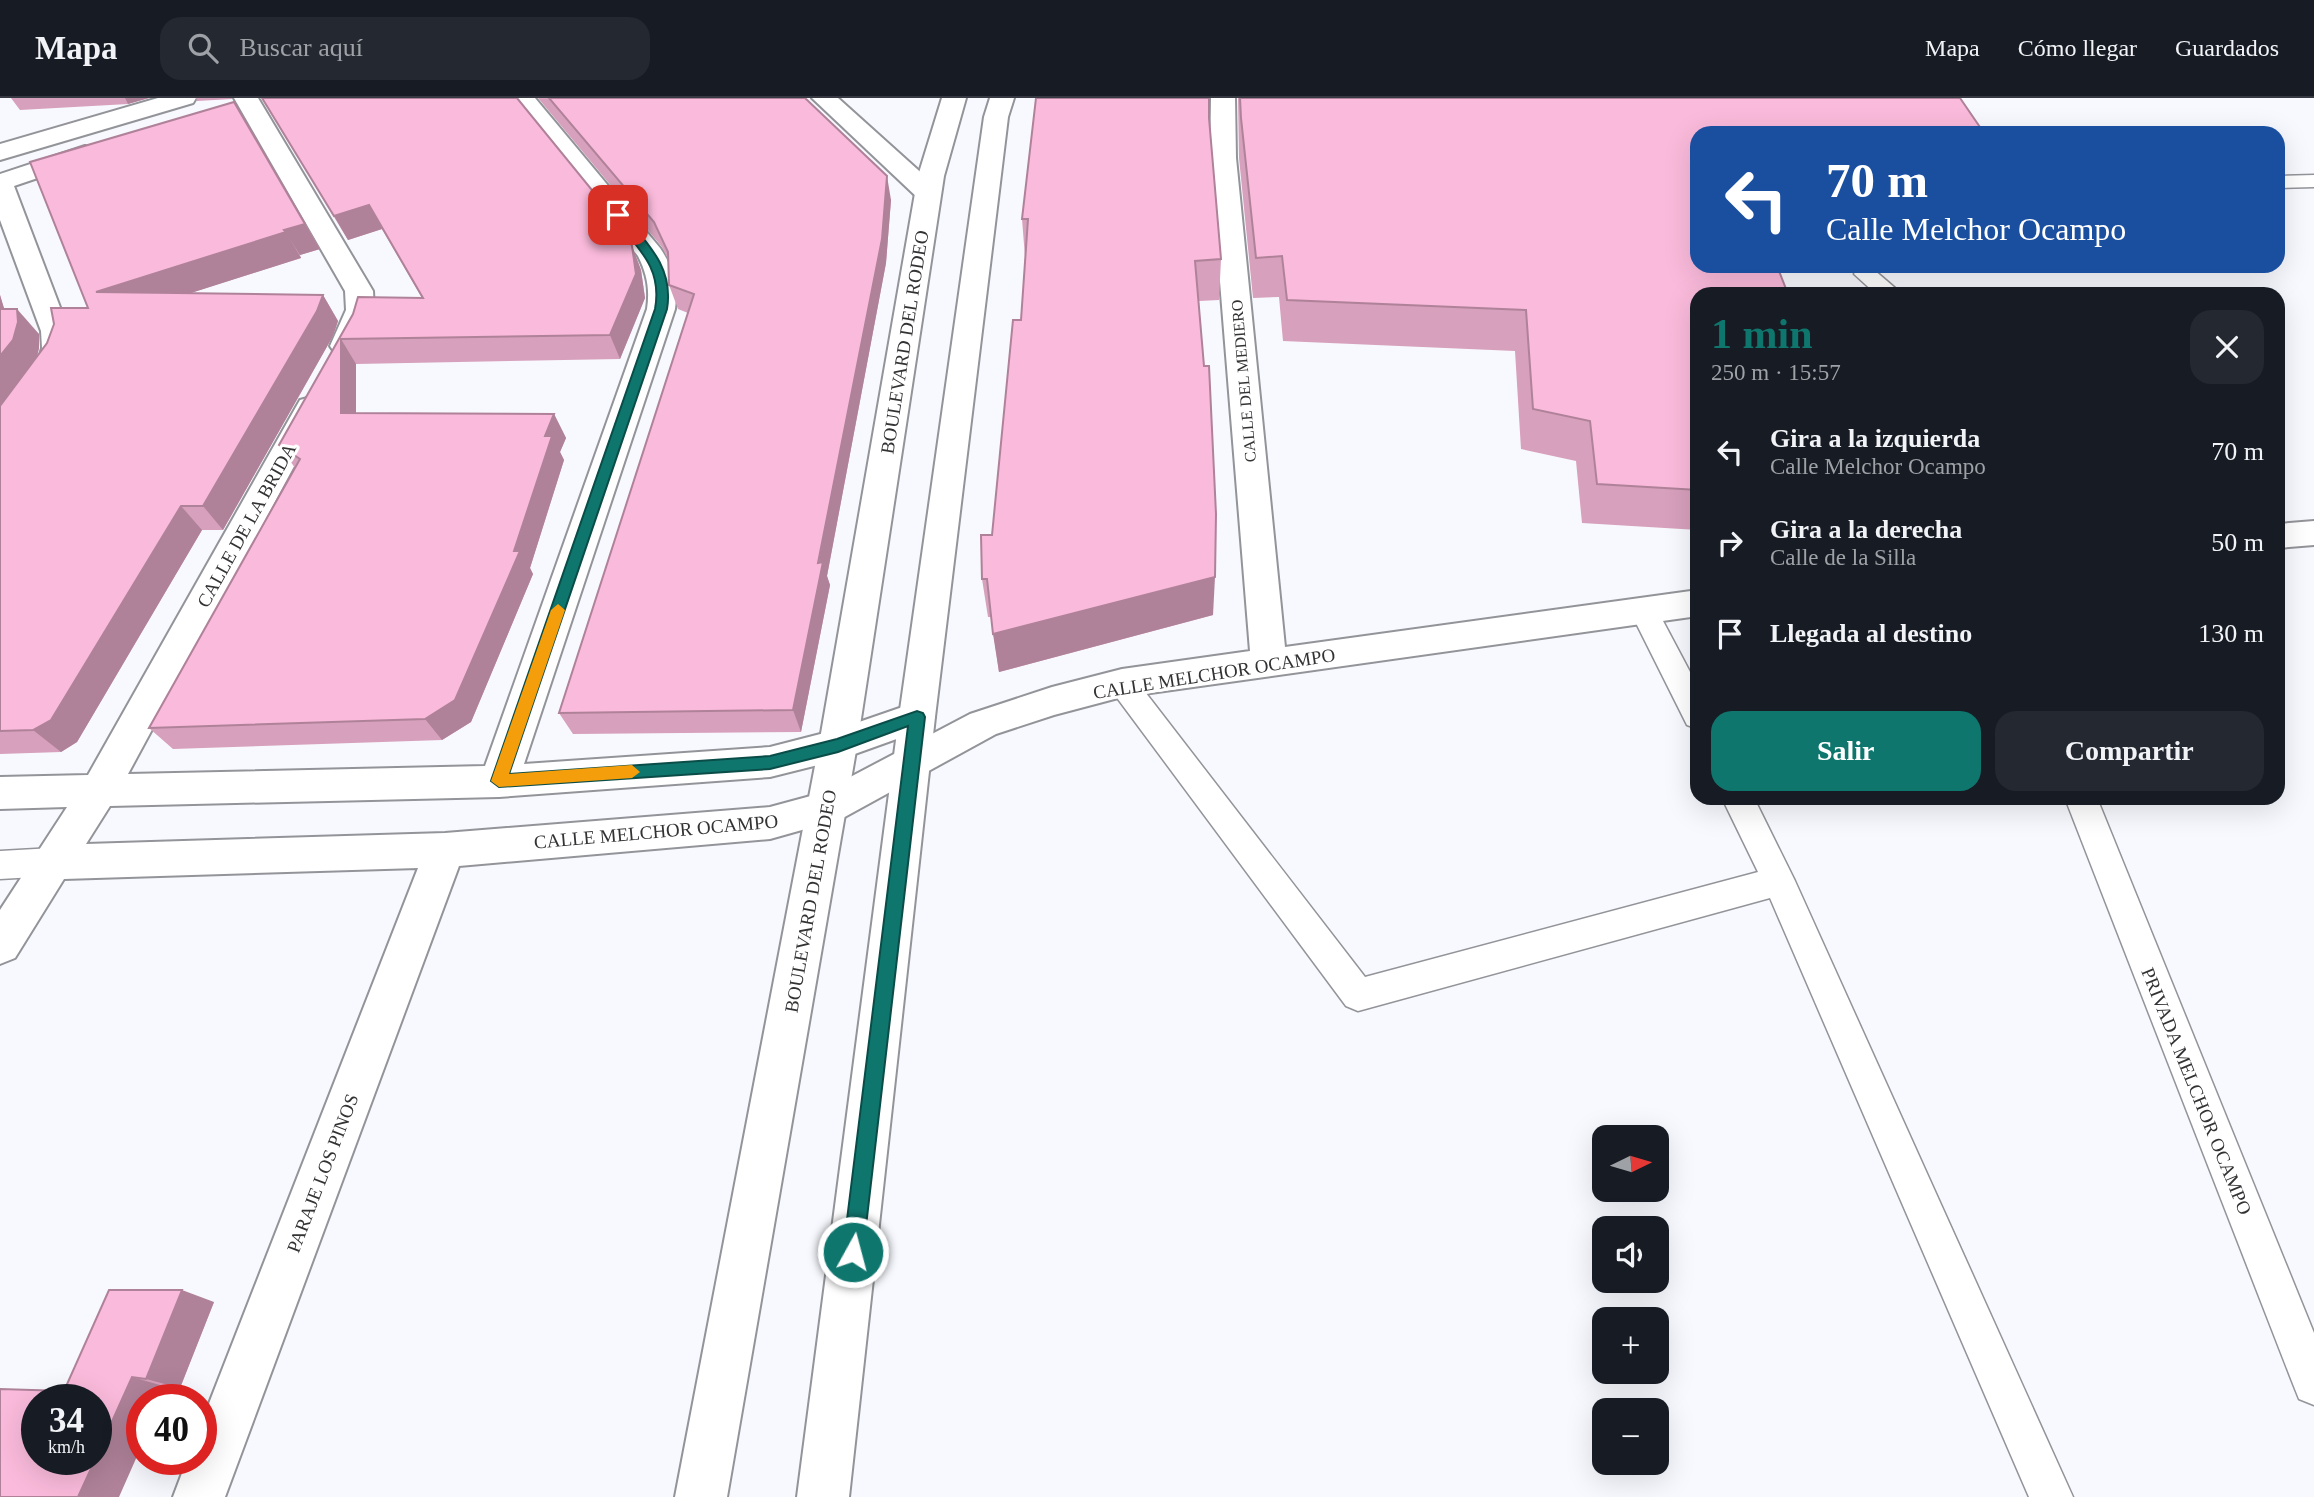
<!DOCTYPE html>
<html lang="es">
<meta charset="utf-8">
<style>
:root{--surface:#171b24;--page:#242831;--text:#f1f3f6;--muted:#9ea1a6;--line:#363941;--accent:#0f766e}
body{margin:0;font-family:Georgia,serif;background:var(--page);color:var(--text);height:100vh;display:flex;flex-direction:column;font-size:26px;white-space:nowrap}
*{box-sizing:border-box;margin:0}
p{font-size:23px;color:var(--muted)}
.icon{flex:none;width:38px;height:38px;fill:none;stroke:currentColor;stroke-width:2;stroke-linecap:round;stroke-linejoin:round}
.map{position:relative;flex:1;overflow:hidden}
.side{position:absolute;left:1690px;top:189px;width:595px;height:518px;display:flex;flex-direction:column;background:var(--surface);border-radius:21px;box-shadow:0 7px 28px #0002}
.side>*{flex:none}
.top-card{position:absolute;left:1690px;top:28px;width:595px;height:147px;border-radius:21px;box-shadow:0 7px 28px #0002;background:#1a4fa0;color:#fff;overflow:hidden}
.needle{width:46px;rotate:85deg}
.controls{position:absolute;left:1592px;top:1027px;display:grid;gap:14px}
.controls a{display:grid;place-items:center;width:77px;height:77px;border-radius:14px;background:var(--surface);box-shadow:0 7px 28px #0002;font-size:35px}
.speed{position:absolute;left:21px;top:1286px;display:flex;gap:14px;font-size:35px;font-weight:700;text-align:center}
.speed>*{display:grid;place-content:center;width:91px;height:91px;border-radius:50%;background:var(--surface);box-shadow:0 7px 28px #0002;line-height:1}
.speed small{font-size:18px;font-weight:400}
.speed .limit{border:10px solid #d22;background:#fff;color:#111}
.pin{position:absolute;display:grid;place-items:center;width:60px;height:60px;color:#fff;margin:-30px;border-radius:14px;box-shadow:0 4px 10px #0006}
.me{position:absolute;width:77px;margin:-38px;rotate:7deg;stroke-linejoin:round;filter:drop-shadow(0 0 5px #0008)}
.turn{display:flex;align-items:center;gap:24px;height:147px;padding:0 21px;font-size:32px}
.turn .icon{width:91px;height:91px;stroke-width:2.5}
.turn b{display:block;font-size:49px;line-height:60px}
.round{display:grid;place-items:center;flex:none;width:74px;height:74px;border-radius:21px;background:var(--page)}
.overview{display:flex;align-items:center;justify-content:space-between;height:119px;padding:0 21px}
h1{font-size:42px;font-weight:800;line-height:52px;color:var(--accent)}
.button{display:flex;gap:14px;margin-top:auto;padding:14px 21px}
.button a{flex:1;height:80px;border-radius:21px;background:var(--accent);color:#fff;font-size:28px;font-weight:800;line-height:80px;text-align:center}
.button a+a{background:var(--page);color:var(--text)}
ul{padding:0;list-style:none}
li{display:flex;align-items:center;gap:21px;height:91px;padding:0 21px}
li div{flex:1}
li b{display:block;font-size:26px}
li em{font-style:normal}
header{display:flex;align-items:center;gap:42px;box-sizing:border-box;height:98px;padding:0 35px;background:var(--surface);border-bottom:2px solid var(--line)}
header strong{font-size:33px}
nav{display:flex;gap:38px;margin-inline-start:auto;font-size:24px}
.search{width:490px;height:63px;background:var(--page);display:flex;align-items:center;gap:18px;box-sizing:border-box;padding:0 24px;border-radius:21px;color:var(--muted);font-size:26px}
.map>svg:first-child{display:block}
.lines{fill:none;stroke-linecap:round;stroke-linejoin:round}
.service-casing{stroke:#939499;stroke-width:3}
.minor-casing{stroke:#939499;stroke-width:4}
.tertiary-casing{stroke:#939499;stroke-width:4}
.service{fill:#fff;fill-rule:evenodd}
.minor{fill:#fff;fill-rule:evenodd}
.tertiary{fill:#fff;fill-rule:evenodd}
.wall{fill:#d7a0bc}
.shaded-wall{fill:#af8299}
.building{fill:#fabadb;stroke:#af8299;stroke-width:2}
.route{fill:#0f766e;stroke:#0a4d48;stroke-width:2}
.slow{fill:#f59e0b}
.labels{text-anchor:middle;stroke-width:6;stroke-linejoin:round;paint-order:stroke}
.far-street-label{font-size:16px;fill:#333335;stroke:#fff}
.street-label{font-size:19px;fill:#333335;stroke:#fff}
</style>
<header>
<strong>Mapa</strong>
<div class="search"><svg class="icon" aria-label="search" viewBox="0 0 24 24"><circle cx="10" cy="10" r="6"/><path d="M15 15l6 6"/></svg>Buscar aquí</div>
<nav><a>Mapa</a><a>Cómo llegar</a><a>Guardados</a></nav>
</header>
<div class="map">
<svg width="2314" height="1399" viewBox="0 0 2314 1399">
<rect width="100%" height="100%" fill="#f7f9fe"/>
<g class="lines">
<g class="service-casing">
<g id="service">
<polygon points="2314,77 2314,89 2278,90 2278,78"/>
<polygon points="1865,169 1873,171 1902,196 1876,196 1854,176 1857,171"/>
<polygon points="1644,502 1654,506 1698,589 1698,631 1687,627 1630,513 1634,506"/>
<polygon points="1122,573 1132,577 1365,879 1758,774 1722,700 1754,700 1795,783 2073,1399 2029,1399 1770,800 1358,913 1346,908 1112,593 1107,585 1112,577"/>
<polygon points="2065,700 2097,700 2314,1235 2314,1307 2299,1301 2293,1286"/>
<polygon points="53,750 65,754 69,764 65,774 53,778 0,781 0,753"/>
</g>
</g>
<g class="minor-casing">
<g id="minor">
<polygon points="158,0 196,0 193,5 0,62 0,46"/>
<polygon points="234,0 258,0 373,193 374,212 355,255 345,257 335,255 330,248 346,212 345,193"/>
<path d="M 510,0 L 535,0 L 660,150 C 673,169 678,188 675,211 L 524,666 L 770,649 L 836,632 L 917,604 L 930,609 L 935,619 L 930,629 L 838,662 L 770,679 L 499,699 L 110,708 L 86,746 L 445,735 L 770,709 L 818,696 L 970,616 L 1052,589 L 1122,571 L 1250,553 L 1210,60 L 1211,0 L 1235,0 L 1236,60 L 1285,549 L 1698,492 L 1698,518 L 1122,599 L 1054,617 L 996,636 L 841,721 L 770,741 L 459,768 L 225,1399 L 173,1399 L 187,1362 L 201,1362 L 201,1326 L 418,770 L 64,781 L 15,860 L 0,866 L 0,812 L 67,709 L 0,711 L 0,679 L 88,677 L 296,309 L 300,302 L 311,299 L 322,302 L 326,309 L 128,676 L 485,668 L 647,211 C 650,191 647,176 638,158 Z"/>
<polygon points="812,0 838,0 937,89 941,95 937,101 928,103 919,101"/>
<polygon points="85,48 94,51 98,56 94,61 14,88 69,233 72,250 66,269 11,347 0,350 0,318 37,268 42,250 41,233 0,122 0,76"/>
<polygon points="2314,423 2314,447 2278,450 2278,426"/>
</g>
</g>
<g class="tertiary-casing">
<g id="tertiary">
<polygon points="942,0 966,0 944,78 857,647 727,1399 675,1399 819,647 918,78"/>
<polygon points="990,0 1014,0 1008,19 935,619 849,1399 797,1399 899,619 984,19"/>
</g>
</g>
<use href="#service" class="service"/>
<use href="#minor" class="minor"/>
<use href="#tertiary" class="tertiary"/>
</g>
<g class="wall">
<polygon points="11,0 149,0 128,6 20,12"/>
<polygon points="196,0 232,0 232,1 197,3"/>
<polygon points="262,0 632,148 641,172 645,200 620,261 356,266 356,315 554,316 566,340 560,354 564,362 530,470 533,476 471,624 442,642 173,651 149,630 295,370 279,347 353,216 422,200 382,131 348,142"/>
<polygon points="538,0 805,0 891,102 886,165 827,478 830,487 801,634 573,636 559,615 688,215 678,211 669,187 668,161 662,149"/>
<polygon points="1238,0 1960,0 1698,35 1698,432 1582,425 1576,363 1521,351 1515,253 1283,243 1279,199 1253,200 1239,60"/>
<polygon points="234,4 320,151 300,157 301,160 190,195 323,197 338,223 333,238 223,432 202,432 77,644 61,654 0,656 0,197 4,211 39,236 39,250 37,259 88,210"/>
<polygon points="1209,20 1221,161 1219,202 1199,203 1213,517 999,574 991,519 988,519 982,481 992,437 1021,222 1025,159 1022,121"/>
<polygon points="214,1204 180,1290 167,1289 64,1293"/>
</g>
<g class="shaded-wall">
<polygon points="125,0 149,0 128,6"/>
<polygon points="234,4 320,151 300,157 284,132"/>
<polygon points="887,78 891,102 886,165 827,478 830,487 801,634 793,612"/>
<polygon points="369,107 382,131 348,142 334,118"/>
<polygon points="286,134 301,160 116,219 96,194"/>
<polygon points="632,148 641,172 645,200 620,261 610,237"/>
<polygon points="0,197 12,236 0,222"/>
<polygon points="323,197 338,223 333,238 223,432 203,408"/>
<polygon points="17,211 39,236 39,250 35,267 0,314 0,258"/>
<polygon points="341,241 356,266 356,339 341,315"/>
<polygon points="554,316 566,340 560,354 564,362 530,470 533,476 471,624 442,642 425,621 514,453 545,338"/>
<polygon points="181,408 202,432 77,644 61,654 33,632"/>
<polygon points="1215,479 1213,517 999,574 993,536"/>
<polygon points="182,1192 214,1204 180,1290 146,1281"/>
<polygon points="132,1279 167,1289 161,1302 142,1302 142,1347 119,1399 78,1399"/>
</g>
<g class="building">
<polygon points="262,0 517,0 627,135 632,148 636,176 610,237 341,241 341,315 554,316 545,338 552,338 514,453 520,453 455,602 425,621 149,630 300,361 279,347 353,216 358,199 423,200 369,107 334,118"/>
<polygon points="549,0 805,0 887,78 882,141 818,465 823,464 793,612 559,615 694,196 669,187 668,154 654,124"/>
<polygon points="1036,0 1209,0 1209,20 1221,161 1195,163 1204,268 1209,268 1216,416 1215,479 993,536 987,481 982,481 981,437 992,437 1013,222 1021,222 1028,121 1022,121"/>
<polygon points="1240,0 1960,0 1984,35 1698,35 1698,168 1777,168 1788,196 1698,196 1698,392 1597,386 1590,323 1533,311 1526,212 1287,202 1282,158 1256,160 1241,20"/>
<polygon points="234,4 305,126 284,132 286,134 96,194 323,197 317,213 203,408 181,408 51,622 33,632 0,633 0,308 47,245 54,226 51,210 88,210 30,64"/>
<polygon points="0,211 17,211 18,224 13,242 0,258"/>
<polygon points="109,1192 182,1192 146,1281 132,1279 96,1359 96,1302 37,1302 37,1362 95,1362 78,1399 0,1399 0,1291 64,1293"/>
</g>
<path class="route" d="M 614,115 L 622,115 C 647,145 674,169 667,211 L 509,676 L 770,658 L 837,641 L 917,613 L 923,615 L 925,619 L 863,1154 L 860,1161 L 853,1164 L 846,1161 L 843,1154 L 908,628 L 838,654 L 770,671 L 499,689 L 491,683 L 655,211 C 663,168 636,149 612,117 Z"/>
<polygon class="slow" points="558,506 565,512 509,676 632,667 640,674 632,680 499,689 491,683 551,512"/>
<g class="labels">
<g class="far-street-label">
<text transform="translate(1243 283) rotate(-95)" y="6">CALLE DEL MEDIERO</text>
</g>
<g class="street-label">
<text transform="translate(904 244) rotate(-81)" y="7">BOULEVARD DEL RODEO</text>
<text transform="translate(246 427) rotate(-61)" y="7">CALLE DE LA BRIDA</text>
<text transform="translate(1214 575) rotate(-9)" y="7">CALLE MELCHOR OCAMPO</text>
<text transform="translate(656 733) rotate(-5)" y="7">CALLE MELCHOR OCAMPO</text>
<text transform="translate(810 803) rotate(-80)" y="7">BOULEVARD DEL RODEO</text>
<text transform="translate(2197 993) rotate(68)" y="7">PRIVADA MELCHOR OCAMPO</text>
<text transform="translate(322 1075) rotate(-69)" y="7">PARAJE LOS PINOS</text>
</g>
</g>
</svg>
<div class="controls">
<a><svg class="needle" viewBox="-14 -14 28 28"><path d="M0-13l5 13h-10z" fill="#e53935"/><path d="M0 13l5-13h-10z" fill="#9ea1a6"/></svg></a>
<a><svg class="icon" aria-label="sound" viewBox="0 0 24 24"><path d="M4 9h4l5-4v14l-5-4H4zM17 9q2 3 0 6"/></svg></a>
<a>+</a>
<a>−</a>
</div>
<div class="speed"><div>34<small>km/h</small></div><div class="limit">40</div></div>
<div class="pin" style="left:618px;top:117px;background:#d93025"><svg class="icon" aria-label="arrive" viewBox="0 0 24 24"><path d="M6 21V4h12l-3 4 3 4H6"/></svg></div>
<svg class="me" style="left:853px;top:1154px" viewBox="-20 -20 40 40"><circle r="17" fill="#0f766e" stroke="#fff" stroke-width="3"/><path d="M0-11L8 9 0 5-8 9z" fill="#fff"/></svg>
<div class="top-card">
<div class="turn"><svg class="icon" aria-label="left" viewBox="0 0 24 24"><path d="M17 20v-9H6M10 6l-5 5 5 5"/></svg><div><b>70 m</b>Calle Melchor Ocampo</div></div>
</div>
<section class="side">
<div class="overview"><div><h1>1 min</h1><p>250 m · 15:57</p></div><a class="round"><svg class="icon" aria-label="close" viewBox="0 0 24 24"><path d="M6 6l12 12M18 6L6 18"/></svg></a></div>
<ul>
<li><svg class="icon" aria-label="left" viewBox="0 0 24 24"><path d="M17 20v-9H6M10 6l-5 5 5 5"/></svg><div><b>Gira a la izquierda</b><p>Calle Melchor Ocampo</p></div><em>70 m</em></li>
<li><svg class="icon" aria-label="right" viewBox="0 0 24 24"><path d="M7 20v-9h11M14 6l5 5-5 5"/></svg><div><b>Gira a la derecha</b><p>Calle de la Silla</p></div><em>50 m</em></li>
<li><svg class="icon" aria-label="arrive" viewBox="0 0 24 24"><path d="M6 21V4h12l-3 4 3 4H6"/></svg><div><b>Llegada al destino</b></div><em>130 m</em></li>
</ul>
<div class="button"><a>Salir</a><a>Compartir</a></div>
</section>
</div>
